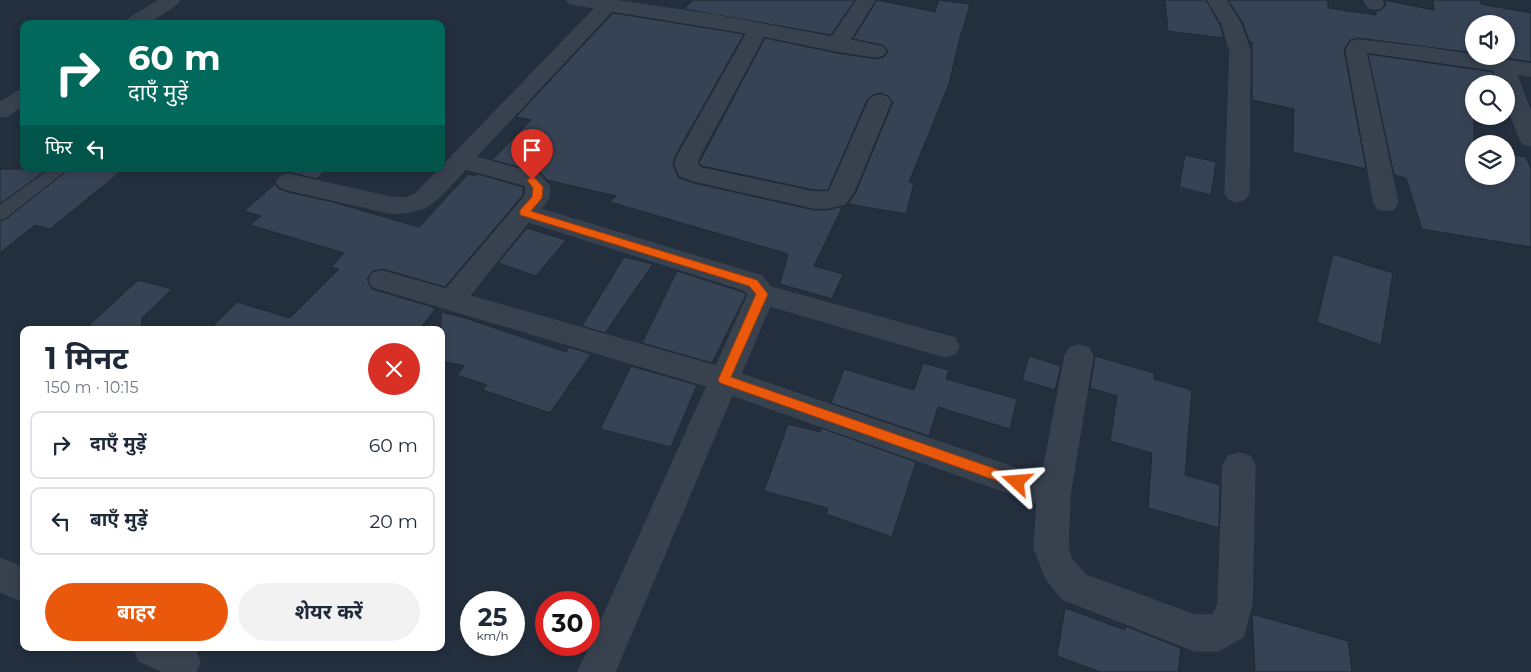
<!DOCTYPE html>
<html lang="hi">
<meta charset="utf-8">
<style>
:root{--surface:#fff;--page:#f2f2f3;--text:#1f2937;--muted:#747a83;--line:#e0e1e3;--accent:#ea580c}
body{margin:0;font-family:Montserrat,"Noto Sans Devanagari",sans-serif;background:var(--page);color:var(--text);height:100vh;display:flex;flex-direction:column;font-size:19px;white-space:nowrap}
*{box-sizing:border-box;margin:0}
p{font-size:16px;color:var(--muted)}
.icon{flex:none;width:28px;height:28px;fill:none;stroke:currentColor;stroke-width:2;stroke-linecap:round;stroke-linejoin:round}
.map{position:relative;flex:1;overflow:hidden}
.sheet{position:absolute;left:20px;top:326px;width:425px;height:325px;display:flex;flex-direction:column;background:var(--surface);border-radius:10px;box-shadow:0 2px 8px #0003}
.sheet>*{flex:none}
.banner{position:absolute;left:20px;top:20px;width:425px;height:152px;border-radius:10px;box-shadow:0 2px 8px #0003;background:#00695c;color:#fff;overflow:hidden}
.tools{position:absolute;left:1465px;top:15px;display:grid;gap:10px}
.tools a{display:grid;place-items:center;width:50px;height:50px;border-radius:50%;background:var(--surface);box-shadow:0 2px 8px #0003;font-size:25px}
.speed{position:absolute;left:460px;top:591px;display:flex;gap:10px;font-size:25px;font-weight:700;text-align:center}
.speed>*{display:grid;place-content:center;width:65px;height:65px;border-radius:50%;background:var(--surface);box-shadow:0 2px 8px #0003;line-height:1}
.speed small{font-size:12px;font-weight:400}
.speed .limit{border:8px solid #d22;background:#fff;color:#111}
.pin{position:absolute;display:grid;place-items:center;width:42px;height:42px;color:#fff;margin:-51px -21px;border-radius:50% 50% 50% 0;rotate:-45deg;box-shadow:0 0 5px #0007}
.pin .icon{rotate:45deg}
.me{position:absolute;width:55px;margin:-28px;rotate:289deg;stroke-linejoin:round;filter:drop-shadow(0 0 4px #0008)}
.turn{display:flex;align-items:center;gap:18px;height:105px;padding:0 25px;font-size:22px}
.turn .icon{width:65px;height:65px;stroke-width:2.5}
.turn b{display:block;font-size:35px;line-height:42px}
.then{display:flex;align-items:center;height:48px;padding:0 25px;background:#0003;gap:10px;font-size:19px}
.round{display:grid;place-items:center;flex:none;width:52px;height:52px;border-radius:26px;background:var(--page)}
.head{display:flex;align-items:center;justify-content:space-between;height:85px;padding:0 25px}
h1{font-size:30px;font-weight:700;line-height:38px}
.button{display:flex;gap:10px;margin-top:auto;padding:10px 25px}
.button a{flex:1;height:58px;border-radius:30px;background:var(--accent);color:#fff;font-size:20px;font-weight:700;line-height:58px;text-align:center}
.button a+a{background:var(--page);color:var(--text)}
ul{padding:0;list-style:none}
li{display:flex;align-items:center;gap:15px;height:68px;margin:0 10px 8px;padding:0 15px;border:2px solid var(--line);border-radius:10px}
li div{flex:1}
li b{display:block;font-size:19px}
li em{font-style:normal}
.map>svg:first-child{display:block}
.building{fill:#364354;stroke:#1f2835}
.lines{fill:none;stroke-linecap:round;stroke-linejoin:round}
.lane-casing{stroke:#414a57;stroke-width:1}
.street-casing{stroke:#414a57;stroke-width:1}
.lane{fill:#38414e;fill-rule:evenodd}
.street{fill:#38414e;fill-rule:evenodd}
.route{fill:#ea580c;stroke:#983908}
</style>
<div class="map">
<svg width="1531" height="672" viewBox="0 0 1531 672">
<rect width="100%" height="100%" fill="#242f3e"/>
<g class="building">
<polygon points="693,0 855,0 831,35 684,9"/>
<polygon points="877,0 935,12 939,0 970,4 962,33 961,33 949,84 909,182 914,183 906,214 848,204 856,192 893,102 888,96 881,93 872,95 867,100 828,190 814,190 702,166 699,163 765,38 837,53 876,59 884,57 888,51 883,45 853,39"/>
<polygon points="1165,0 1206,0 1220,25 1224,38 1168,31"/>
<polygon points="1228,0 1328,0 1328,8 1376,15 1376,11 1381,10 1386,5 1384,0 1434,10 1433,0 1480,0 1481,4 1531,13 1531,62 1493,56 1506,56 1506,24 1474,24 1474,53 1358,38 1350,40 1344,50 1366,169 1293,152 1294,109 1252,100 1252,42 1249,41 1243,23"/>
<polygon points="613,13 744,34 675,156 673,165 679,178 694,183 814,210 828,210 843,206 814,266 843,274 832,299 780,284 788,254 610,202 616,196 547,180 541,173 492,160 531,120 516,117"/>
<polygon points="1368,54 1493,72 1497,84 1474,84 1474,176 1506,176 1506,154 1526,157 1531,169 1531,247 1422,229 1406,178 1394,175"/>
<polygon points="1185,155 1216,162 1211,195 1179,187"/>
<polygon points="0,169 48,169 0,204"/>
<polygon points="69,169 124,169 50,229 35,225 0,253 0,221 6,219"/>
<polygon points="294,169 326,169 317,179 289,172"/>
<polygon points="468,174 476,176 478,174 523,187 523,195 445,287 383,269 373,271 367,279 372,289 436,308 419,330 209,330 237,302 290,318 339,269 331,267 344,253 250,225 261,216 244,211 275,184 279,189 288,192 333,202 419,227"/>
<polygon points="527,228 566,240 536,276 498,263"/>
<polygon points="1333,254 1393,273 1381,345 1317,322"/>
<polygon points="624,257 653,264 605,333 582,326"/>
<polygon points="677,271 743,292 746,295 712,363 642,343"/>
<polygon points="138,280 172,289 142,318 141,330 84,330"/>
<polygon points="441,312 462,317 566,352 569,347 591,354 550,413 483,390 487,385 457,375 464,366 441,361"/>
<polygon points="1029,356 1061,366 1055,390 1022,380"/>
<polygon points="1095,356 1154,373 1154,379 1192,390 1185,475 1220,485 1219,528 1148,508 1152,453 1110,441 1117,396 1090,388"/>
<polygon points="923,363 949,370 946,379 1017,399 1010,429 938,407 929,436 831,403 844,369 914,390"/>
<polygon points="631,366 697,385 671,447 600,429"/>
<polygon points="788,424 820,432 821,428 916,462 892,537 826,514 828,508 764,491"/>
<polygon points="1065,608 1125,630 1125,626 1181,648 1178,672 1100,672 1057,656"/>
<polygon points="1252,614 1348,641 1352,672 1255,672"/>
</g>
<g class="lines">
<g class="lane-casing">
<polygon id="lane" points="51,169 67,169 5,218 0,219 0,206"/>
</g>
<g class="street-casing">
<g id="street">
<polygon points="159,0 180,0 177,4 147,24 125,24 127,20"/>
<path d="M 567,0 L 612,0 L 715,15 L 832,37 L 857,0 L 875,0 L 850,40 L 883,47 L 886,51 L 883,55 L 876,57 L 837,51 L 764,36 L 699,157 L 697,164 L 701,168 L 814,192 L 829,192 L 869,101 L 873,97 L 880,95 L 887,97 L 891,101 L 854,191 L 845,204 L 828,208 L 814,208 L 694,181 L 680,176 L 675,164 L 677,157 L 747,33 L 612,11 L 476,157 L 540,175 L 550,187 L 549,198 L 541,209 L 762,276 L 771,287 L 955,338 L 959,346 L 955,354 L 945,357 L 770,306 L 741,374 L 1042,477 L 1065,356 L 1069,348 L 1079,345 L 1089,348 L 1093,356 L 1070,495 L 1068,548 L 1071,558 L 1086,575 L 1195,615 L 1213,615 L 1218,604 L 1223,466 L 1228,456 L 1239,453 L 1250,456 L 1255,466 L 1252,604 L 1243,637 L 1218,651 L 1195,651 L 1062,599 L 1046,579 L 1034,548 L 1037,503 L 732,395 L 615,672 L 578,672 L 707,386 L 373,287 L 369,280 L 373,273 L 382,271 L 446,289 L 525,196 L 526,188 L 524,185 L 466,169 C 440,196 431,215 390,213 L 288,190 L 280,187 L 276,182 L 280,177 L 288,174 L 390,197 L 405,198 L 415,194 L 595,8 L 570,4 ZM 529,222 L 744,290 L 748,295 L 716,366 L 470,296 Z"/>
<polygon points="1208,0 1226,0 1241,24 1250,51 1249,194 1245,199 1237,202 1229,199 1225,194 1230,51 1222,24"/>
<polygon points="1364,0 1382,0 1384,4 1381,8 1375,9 1369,8"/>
<polygon points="1358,40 1428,48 1531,64 1531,76 1516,74 1531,112 1531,146 1523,144 1520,139 1506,103 1506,84 1499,84 1494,70 1366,52 1398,203 1394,209 1386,211 1378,209 1374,203 1346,50 1351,42"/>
<polygon points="24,90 24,105 8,116 0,117 0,102 17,92"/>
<polygon points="0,558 24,568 24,602 0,592"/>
<polygon points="134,648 191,648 195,649 200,662 196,672 163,672 139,661"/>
</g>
</g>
<use href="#lane" class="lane"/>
<use href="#street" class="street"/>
</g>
<polygon class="route" points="532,177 535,178 543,187 542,198 531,211 757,280 768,294 731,377 1022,478 1024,482 1022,487 1017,488 720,383 718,380 756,294 749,286 520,215 520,210 532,197 533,188 527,180"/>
</svg>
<div class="tools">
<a><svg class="icon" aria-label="sound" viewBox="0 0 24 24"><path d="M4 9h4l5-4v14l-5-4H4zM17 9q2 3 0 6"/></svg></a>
<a><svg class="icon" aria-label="search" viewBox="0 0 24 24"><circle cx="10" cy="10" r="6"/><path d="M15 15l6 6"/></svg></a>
<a><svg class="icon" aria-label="layers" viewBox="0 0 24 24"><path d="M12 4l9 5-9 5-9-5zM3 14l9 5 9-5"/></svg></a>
</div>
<div class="speed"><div>25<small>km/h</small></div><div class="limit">30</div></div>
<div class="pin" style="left:532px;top:180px;background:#d93025"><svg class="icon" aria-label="arrive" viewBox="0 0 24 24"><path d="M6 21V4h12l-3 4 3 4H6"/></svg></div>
<svg class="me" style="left:1017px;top:482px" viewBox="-20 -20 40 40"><path d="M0-17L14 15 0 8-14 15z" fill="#ea580c" stroke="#fff" stroke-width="4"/></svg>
<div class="banner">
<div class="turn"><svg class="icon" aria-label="right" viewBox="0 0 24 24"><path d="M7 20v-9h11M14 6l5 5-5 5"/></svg><div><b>60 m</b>दाएँ मुड़ें</div></div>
<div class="then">फिर<svg class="icon" aria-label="left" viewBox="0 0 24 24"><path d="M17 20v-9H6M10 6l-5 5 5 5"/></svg></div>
</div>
<section class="sheet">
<div class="head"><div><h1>1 मिनट</h1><p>150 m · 10:15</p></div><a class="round" style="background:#d93025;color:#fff"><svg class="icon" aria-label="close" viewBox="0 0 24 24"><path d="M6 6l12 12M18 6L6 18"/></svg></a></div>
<ul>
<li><svg class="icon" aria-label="right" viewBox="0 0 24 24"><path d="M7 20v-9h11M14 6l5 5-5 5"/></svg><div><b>दाएँ मुड़ें</b></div><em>60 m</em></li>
<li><svg class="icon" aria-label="left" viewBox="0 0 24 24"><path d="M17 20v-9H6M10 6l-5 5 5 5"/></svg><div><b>बाएँ मुड़ें</b></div><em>20 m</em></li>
</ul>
<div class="button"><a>बाहर</a><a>शेयर करें</a></div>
</section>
</div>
